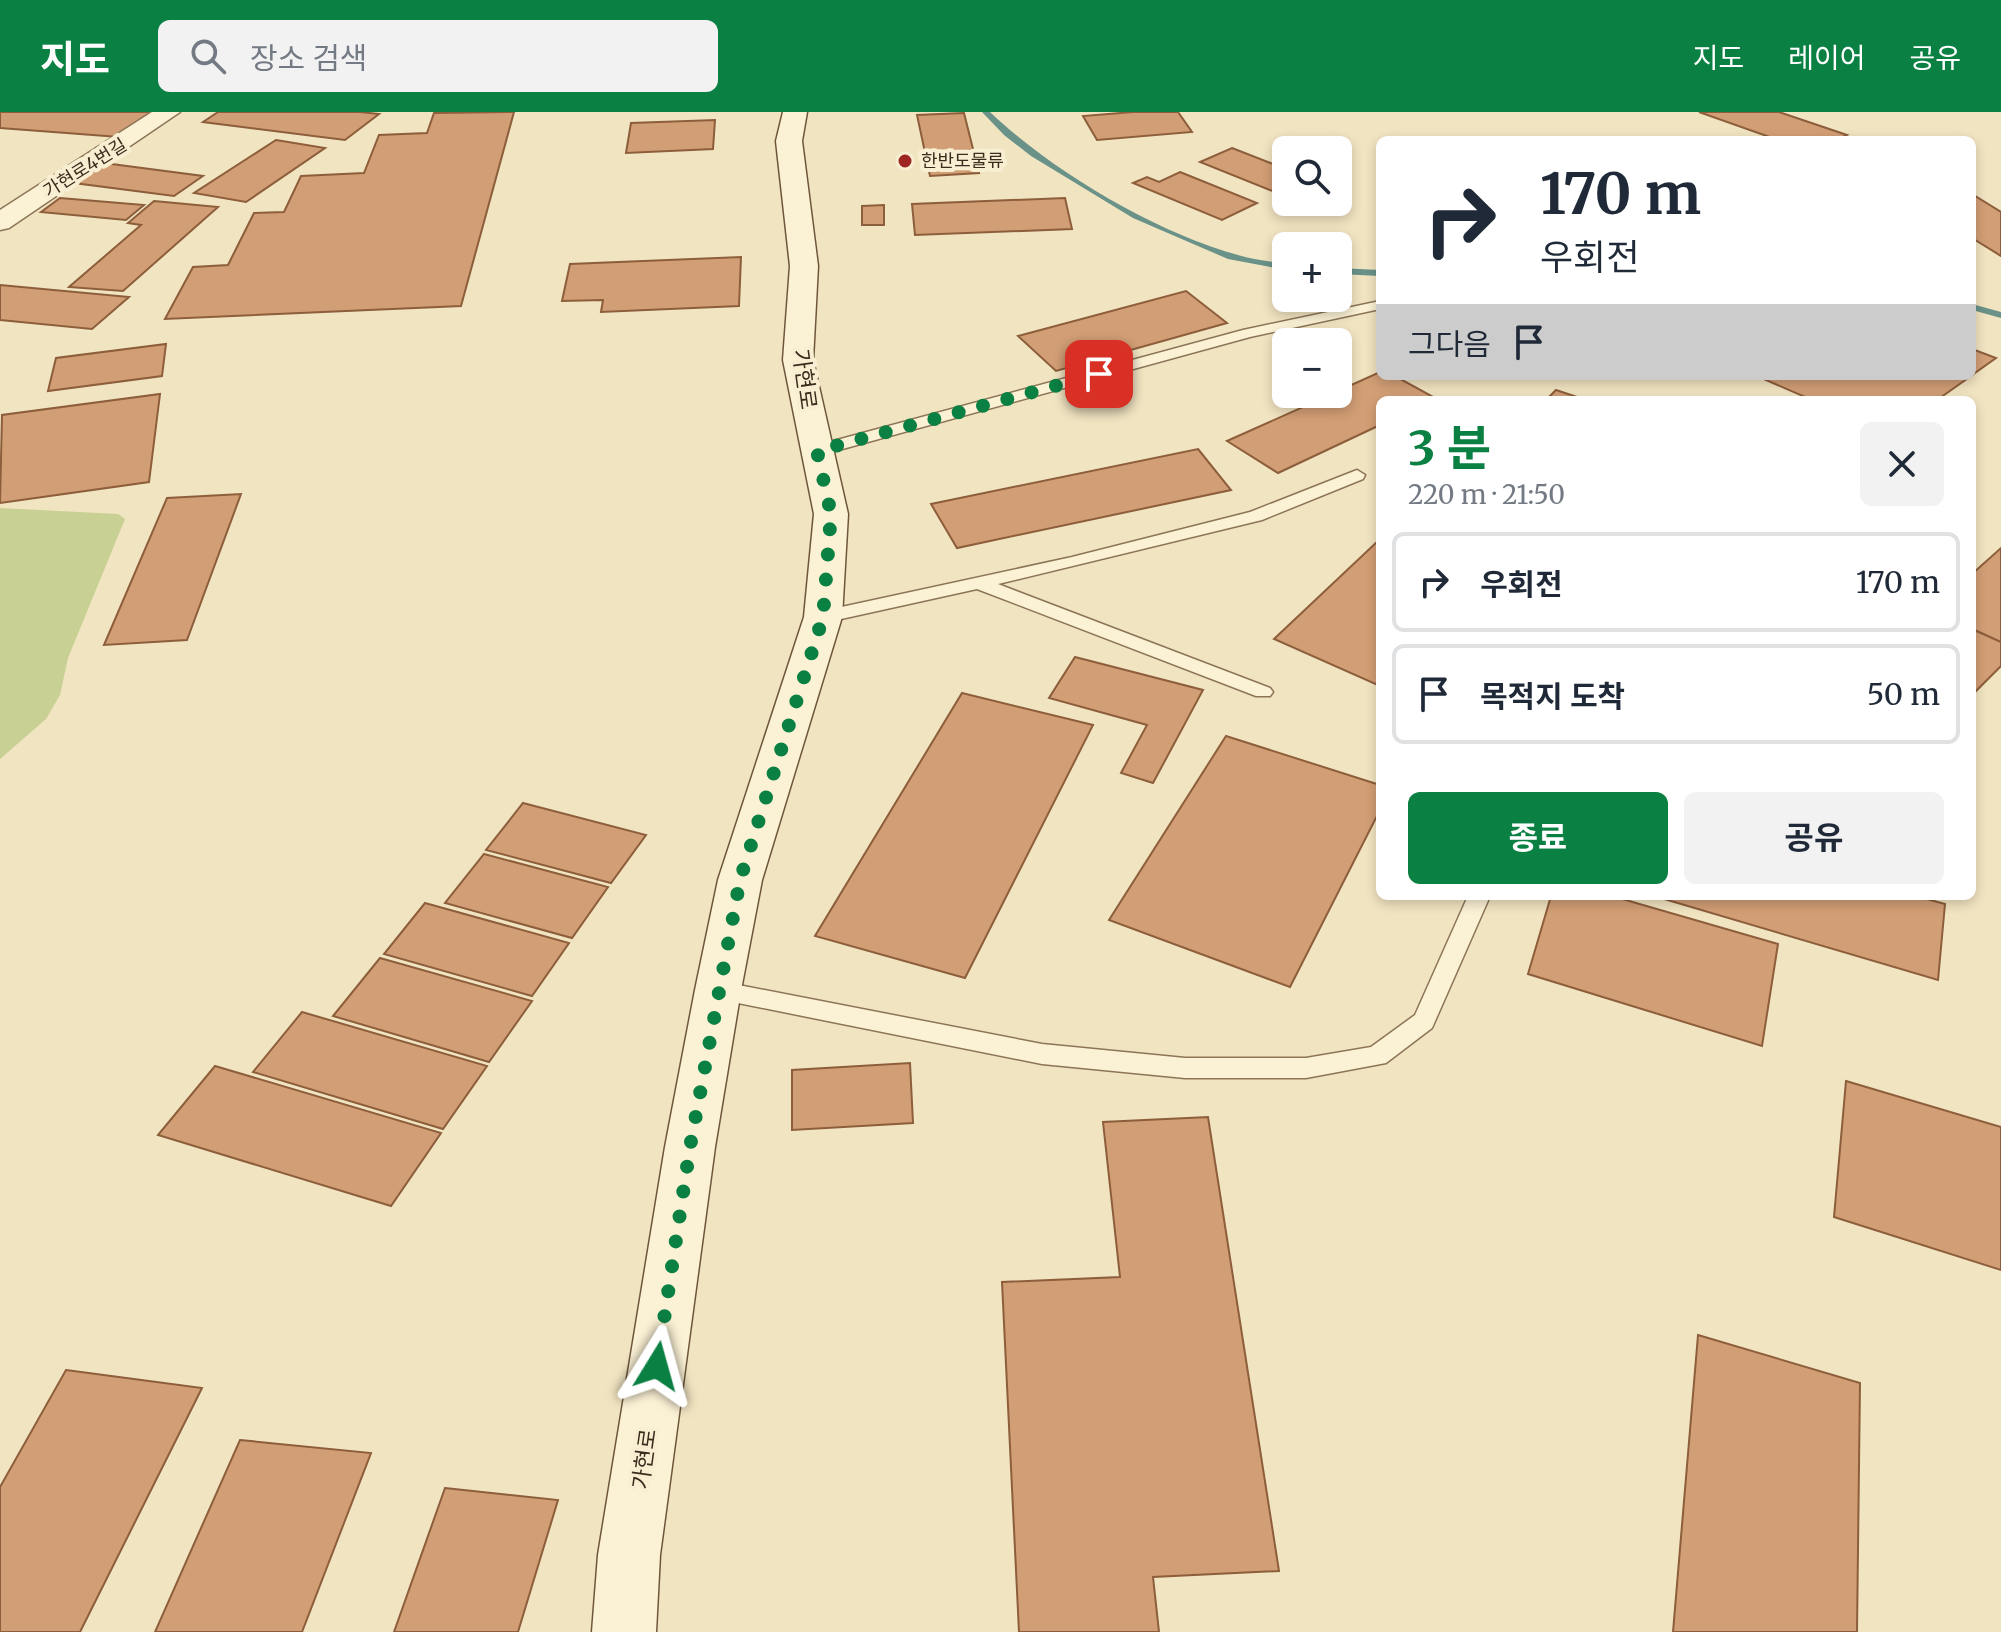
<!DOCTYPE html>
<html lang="ko">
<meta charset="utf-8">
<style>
:root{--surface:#fff;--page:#f2f2f3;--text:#1f2937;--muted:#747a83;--line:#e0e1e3;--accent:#0b8043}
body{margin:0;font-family:Merriweather,"Noto Sans KR",serif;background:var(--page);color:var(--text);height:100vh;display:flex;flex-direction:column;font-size:30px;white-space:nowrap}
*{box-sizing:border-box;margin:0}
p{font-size:26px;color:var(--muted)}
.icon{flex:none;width:44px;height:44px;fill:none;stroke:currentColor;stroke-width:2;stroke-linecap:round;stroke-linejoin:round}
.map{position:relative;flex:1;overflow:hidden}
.drawer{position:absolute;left:1376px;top:284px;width:600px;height:504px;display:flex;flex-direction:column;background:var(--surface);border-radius:12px;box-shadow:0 4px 12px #0003}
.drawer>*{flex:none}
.top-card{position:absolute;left:1376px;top:24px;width:600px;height:244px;border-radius:12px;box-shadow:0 4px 12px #0003;background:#fff;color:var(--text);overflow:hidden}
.tools{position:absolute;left:1272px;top:24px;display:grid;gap:16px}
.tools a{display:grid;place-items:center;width:80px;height:80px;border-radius:12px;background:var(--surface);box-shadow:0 4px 12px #0003;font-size:40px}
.pin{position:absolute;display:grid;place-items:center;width:68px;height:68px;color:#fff;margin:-34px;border-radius:16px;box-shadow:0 4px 12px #0006}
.me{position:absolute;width:88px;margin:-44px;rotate:8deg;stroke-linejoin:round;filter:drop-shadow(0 0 6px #0008)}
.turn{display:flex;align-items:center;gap:28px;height:168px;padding:0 32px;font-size:36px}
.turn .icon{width:104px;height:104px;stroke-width:2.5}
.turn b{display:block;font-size:56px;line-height:68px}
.then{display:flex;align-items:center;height:76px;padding:0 32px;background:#0003;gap:16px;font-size:30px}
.round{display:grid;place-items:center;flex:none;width:84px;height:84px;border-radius:12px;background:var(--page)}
.summary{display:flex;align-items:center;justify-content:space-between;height:136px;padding:0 32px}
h1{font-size:48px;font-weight:700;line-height:60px;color:var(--accent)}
.primary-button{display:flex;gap:16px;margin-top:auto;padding:16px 32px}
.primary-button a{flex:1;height:92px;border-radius:12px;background:var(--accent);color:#fff;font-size:32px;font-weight:700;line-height:92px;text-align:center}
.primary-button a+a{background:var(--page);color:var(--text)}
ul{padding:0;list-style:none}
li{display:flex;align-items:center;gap:24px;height:100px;margin:0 16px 12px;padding:0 16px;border:4px solid var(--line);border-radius:12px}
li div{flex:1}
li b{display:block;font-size:30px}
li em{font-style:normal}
header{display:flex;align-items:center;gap:48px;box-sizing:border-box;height:112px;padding:0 40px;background:var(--accent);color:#fff}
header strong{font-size:38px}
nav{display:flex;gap:44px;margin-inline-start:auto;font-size:28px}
.search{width:560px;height:72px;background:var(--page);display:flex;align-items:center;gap:20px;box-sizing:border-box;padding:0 28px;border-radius:12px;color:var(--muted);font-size:30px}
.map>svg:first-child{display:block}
.green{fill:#c8d094}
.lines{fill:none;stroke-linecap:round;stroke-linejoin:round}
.stream{fill:#6a9289;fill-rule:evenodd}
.building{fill:#d29e75;stroke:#8d5e3b;stroke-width:2}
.lane-casing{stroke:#8c7557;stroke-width:3}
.street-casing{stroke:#8c7557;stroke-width:3}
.secondary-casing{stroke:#6e563b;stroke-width:3}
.lane{fill:#fbf1d5;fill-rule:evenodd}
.street{fill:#fbf1d5;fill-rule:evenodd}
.secondary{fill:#fbf1d5;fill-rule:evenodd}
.route{stroke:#0b8043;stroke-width:14;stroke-dasharray:0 25.2}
.poi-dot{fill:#9f2523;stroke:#f8eed2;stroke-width:3}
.labels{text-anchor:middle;stroke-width:8;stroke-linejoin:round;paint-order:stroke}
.far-poi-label{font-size:18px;fill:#3b2c1d;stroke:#f8eed2;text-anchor:start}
.far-street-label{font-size:18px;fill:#3b2c1d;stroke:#f8eed2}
.street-label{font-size:22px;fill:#3b2c1d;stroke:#f8eed2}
</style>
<header>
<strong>지도</strong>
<div class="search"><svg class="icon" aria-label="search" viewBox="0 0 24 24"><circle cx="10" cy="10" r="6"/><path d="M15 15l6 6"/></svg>장소 검색</div>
<nav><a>지도</a><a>레이어</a><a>공유</a></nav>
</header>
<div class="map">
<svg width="2001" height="1520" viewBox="0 0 2001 1520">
<rect width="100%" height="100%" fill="#f1e4c1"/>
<polygon class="green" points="0,396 118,402 125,407 68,546 60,583 46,607 0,647"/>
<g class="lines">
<g class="stream">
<path d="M 982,0 L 990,0 C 1052,59 1155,120 1238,143 C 1253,148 1270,149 1286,152 L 1286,158 L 1228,147 L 1133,106 L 1031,44 L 1004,23 Z"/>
<polygon points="1338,156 1380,158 1380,164 1338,162"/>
<polygon points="1972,192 2001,200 2001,206 1972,198"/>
</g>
</g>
<g class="building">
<polygon points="0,0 152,0 119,25 0,16"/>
<polygon points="218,0 360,0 379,2 345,28 203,10"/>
<polygon points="514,0 461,194 165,207 193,155 228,153 254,101 284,100 301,64 364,61 379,23 427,21 434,1"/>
<polygon points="1133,0 1178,0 1192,20 1097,28 1083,4"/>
<polygon points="1699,0 1779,0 1847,23 1837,28 1778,28"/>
<polygon points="964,1 979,61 930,64 917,3"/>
<polygon points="715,8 713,37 626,41 631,11"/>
<polygon points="276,28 325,36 246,90 194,81"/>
<polygon points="1232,36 1286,57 1286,74 1275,80 1200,50"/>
<polygon points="104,51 203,64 174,84 74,71"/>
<polygon points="1180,60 1257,91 1222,108 1133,71 1147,65 1159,70"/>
<polygon points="1972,82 2001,100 2001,144 1972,126"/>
<polygon points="60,86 144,93 126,108 41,100"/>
<polygon points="1065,86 1072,117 915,123 912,92"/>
<polygon points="154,89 218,95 123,179 69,175 141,113 128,111"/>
<polygon points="884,93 884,113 862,113 862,94"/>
<polygon points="741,145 739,194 601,200 603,188 562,189 570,152"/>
<polygon points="0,173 129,185 92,217 0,208"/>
<polygon points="1186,179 1227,211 1056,259 1018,224"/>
<polygon points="166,232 162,264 48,279 56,246"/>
<polygon points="1972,237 1996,246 1972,263"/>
<polygon points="1380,260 1380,264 1395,264 1437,287 1380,288 1380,313 1278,361 1227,329 1332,282 1338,282 1338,279"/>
<polygon points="1772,264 1971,264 1937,288 1812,288 1766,268"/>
<polygon points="1556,278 1586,288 1546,288"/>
<polygon points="160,282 149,370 0,391 2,303"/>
<polygon points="1198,337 1231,378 957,436 931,392"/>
<polygon points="241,382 187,528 104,533 167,386"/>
<polygon points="1380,427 1380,574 1274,527"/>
<polygon points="2001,436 2001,530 1972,517 1972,462"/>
<polygon points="1972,517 2001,530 2001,554 1972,583"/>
<polygon points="1075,545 1203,578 1153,671 1121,661 1147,613 1049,586"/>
<polygon points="962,581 1093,613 965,866 815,824"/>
<polygon points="1226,624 1380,673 1380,698 1290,875 1109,808"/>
<polygon points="523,691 646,723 611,771 486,738"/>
<polygon points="484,742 608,775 572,826 445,791"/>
<polygon points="1551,784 1612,784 1778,832 1762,934 1528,862"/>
<polygon points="1654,784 1916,784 1945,792 1938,868"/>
<polygon points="425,791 569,831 532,884 384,842"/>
<polygon points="380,846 532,889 489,950 333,904"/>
<polygon points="302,900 487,954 443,1017 253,960"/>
<polygon points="910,951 913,1011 792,1018 792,958"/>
<polygon points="215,954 441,1021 391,1094 158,1023"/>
<polygon points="1846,969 2001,1015 2001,1158 1834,1105"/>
<polygon points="1208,1005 1279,1459 1153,1465 1159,1520 1019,1520 1002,1170 1120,1165 1103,1010"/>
<polygon points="1698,1223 1860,1271 1857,1520 1673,1520"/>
<polygon points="66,1258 202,1276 80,1520 0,1520 0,1375"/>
<polygon points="240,1328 371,1341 302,1520 155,1520"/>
<polygon points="445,1376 558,1388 518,1520 394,1520"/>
</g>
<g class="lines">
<g class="lane-casing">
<g id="lane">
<polygon points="1380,189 1380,197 1250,225 817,344 809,339 811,335 1243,218"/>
<polygon points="1357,358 1365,363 1363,367 1262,408 998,472 1270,576 1273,580 1270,584 1256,584 977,477 823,511 814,505 823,499 1072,445 1250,400"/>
<polygon points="1468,784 1490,784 1432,916 1386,951 1306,966 1185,966 1042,952 718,887 710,884 706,878 710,872 718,869 1042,932 1185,946 1306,946 1371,935 1415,903"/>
</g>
</g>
<g class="street-casing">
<polygon id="street" points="152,0 180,0 9,116 0,118 0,98"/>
</g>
<g class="secondary-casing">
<polygon id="secondary" points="783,0 807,0 802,29 818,154 813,248 848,402 842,505 762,768 741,878 715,1035 660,1443 656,1520 592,1520 598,1443 665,1035 695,878 718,768 804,505 814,402 783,248 790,154 776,29"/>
</g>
<use href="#lane" class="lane"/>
<use href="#street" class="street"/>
<use href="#secondary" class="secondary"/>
</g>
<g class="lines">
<polyline class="route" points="657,1254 690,1035 740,768 823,505 831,402 817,339 1099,262"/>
</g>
<circle class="poi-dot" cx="905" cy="49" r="8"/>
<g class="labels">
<g class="far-poi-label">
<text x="921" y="55">한반도물류</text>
</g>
<g class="far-street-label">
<text transform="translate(85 56) rotate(-32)" y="6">가현로4번길</text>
</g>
<g class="street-label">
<text transform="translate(805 267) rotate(82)" y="8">가현로</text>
<text transform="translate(644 1347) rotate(-82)" y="8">가현로</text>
</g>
</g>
</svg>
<div class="tools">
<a><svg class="icon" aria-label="search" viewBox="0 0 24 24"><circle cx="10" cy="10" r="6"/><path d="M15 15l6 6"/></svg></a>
<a>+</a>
<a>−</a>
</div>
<div class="pin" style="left:1099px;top:262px;background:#d93025"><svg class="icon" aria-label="arrive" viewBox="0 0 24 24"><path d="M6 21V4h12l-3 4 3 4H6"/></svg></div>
<svg class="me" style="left:657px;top:1254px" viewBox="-20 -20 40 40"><path d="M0-17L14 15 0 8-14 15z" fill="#0b8043" stroke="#fff" stroke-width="4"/></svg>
<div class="top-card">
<div class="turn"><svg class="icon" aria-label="right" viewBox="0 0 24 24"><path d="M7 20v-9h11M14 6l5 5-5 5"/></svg><div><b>170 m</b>우회전</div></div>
<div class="then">그다음<svg class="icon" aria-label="arrive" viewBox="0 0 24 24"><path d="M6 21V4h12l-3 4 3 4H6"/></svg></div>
</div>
<section class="drawer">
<div class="summary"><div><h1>3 분</h1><p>220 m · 21:50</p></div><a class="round"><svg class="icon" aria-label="close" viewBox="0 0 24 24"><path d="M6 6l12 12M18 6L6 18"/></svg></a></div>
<ul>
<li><svg class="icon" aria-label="right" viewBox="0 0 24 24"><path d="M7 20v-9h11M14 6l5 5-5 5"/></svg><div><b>우회전</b></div><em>170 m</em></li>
<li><svg class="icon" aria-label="arrive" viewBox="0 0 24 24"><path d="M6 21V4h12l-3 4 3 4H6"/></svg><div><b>목적지 도착</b></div><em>50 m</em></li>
</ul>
<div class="primary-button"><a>종료</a><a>공유</a></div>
</section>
</div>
